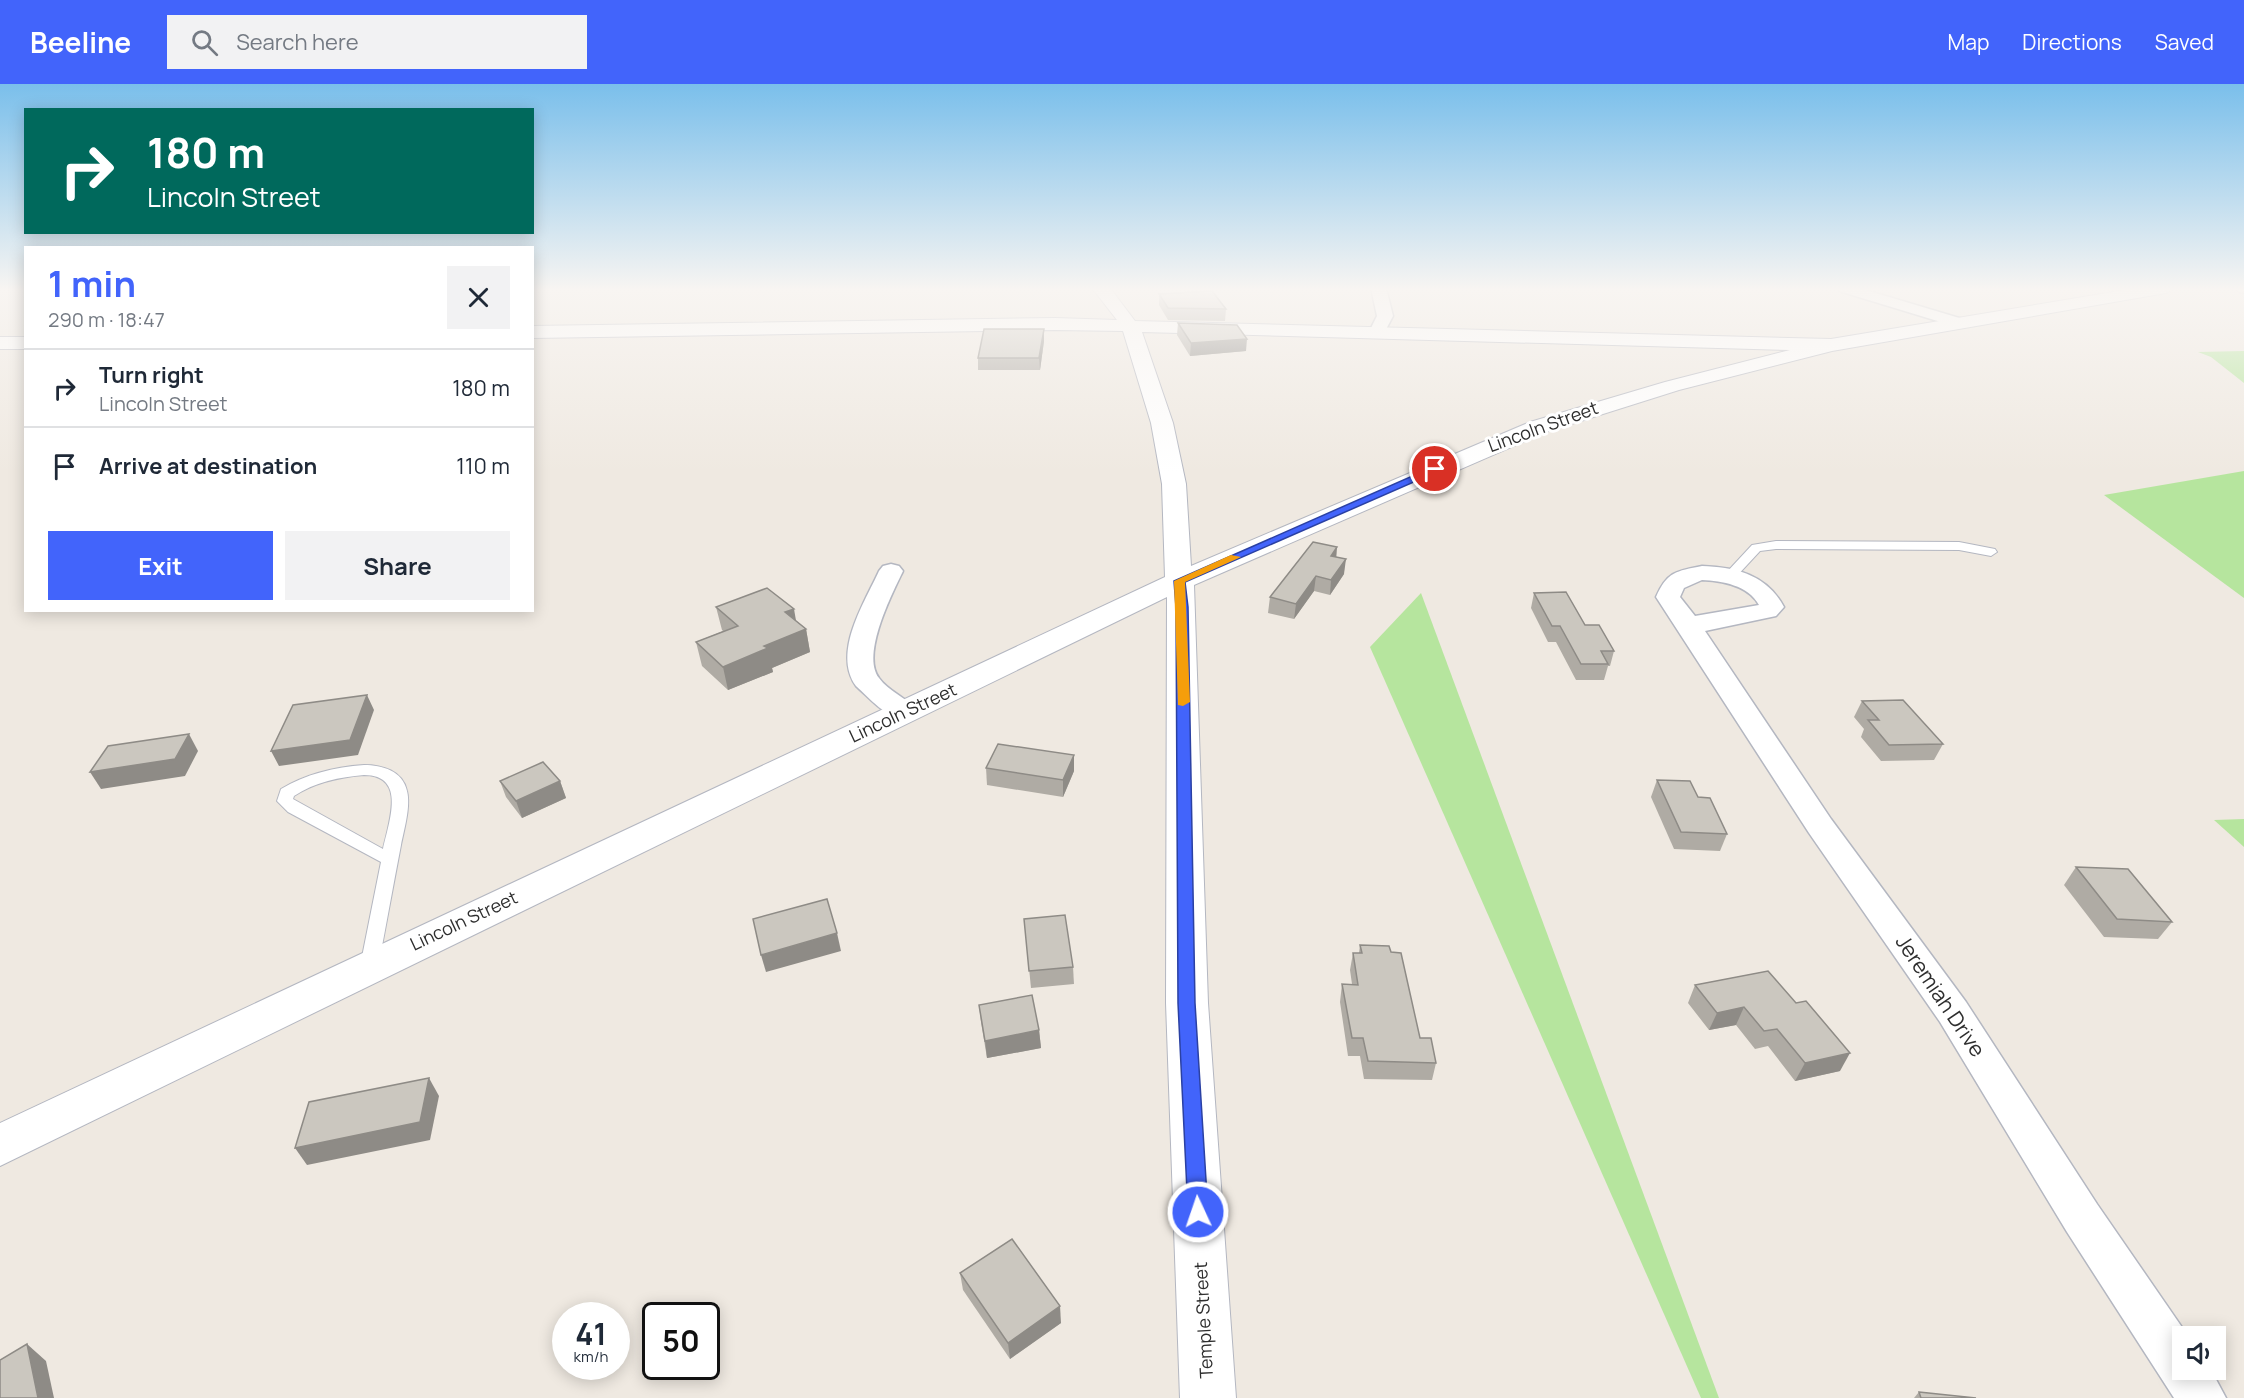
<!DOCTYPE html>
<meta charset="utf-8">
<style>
:root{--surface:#fff;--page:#f2f2f3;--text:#1f2937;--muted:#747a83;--line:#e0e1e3;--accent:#4264fb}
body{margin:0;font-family:Manrope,sans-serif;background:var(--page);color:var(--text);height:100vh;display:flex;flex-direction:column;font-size:22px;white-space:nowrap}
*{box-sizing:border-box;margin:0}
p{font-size:20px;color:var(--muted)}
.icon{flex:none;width:33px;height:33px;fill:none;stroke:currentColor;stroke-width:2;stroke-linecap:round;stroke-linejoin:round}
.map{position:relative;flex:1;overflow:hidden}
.side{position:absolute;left:24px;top:162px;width:510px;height:366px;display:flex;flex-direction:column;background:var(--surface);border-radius:0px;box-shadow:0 3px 15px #0003}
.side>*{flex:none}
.guide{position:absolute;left:24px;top:24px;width:510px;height:126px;border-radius:0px;box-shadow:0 3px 15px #0003;background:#00695c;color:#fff;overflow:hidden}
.buttons{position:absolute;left:2172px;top:1242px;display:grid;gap:12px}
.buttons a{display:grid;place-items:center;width:54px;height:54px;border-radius:0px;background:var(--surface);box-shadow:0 3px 15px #0003;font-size:30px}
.speed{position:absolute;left:552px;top:1218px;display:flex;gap:12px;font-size:30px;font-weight:700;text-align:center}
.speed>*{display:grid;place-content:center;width:78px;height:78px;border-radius:50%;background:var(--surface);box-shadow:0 3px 15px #0003;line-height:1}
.speed small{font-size:15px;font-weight:400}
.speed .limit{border:3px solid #111;border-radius:9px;background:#fff;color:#111}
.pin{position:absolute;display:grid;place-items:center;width:51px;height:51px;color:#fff;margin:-26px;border:3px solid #fff;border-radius:50%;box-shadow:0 2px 6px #0007}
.me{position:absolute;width:66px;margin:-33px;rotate:357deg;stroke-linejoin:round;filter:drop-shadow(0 0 4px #0008)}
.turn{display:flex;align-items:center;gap:21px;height:126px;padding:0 24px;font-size:27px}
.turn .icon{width:78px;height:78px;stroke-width:2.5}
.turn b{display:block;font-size:42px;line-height:51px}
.round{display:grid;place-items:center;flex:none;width:63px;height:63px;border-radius:0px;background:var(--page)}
.summary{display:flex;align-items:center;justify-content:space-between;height:102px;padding:0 24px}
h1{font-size:36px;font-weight:700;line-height:45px;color:var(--accent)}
.action{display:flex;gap:12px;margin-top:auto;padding:12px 24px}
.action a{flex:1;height:69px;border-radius:0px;background:var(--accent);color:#fff;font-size:24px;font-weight:700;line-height:69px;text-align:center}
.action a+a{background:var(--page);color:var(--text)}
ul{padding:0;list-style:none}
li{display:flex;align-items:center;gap:18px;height:78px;padding:0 24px;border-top:2px solid var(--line)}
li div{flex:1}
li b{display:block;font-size:22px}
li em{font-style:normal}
header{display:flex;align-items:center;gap:36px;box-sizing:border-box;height:84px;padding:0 30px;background:var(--accent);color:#fff}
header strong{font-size:28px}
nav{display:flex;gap:33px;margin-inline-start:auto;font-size:21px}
.search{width:420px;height:54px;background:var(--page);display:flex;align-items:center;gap:15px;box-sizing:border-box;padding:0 21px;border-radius:0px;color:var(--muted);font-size:22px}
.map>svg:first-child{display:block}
.green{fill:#b6e59e}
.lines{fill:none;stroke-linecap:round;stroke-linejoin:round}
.lane-casing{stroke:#b4b7c1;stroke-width:2}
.street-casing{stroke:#b4b7c1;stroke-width:3}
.secondary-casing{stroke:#b4b7c1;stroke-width:2}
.lane{fill:#fff;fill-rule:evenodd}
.street{fill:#fff;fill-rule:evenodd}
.secondary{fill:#fff;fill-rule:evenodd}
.wall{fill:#afaba4}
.shaded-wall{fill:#8e8b86}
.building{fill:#cbc7bf;stroke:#8e8b86;stroke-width:1.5}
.route{fill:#4264fb;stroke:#2b41a3;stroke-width:1.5}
.slow{fill:#f59e0b}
.labels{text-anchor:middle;stroke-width:6;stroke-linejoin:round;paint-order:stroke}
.street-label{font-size:18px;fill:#2e2e2e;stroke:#fff}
.near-street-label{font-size:21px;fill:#2e2e2e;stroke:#fff}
</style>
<header>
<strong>Beeline</strong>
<div class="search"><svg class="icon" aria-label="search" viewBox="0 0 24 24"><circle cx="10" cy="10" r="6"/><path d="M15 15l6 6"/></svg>Search here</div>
<nav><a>Map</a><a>Directions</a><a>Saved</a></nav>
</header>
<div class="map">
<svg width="2244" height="1314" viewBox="0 0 2244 1314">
<rect width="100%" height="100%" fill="#efe9e1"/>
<g class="green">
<polygon points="2244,267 2244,299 2211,273 2198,268"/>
<polygon points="2244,387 2244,514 2104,411"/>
<polygon points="1421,509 1719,1314 1701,1314 1370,563"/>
<polygon points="2244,735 2244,763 2214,736"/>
</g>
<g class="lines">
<g class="lane-casing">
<g id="lane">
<polygon points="1776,457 1959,458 1995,465 1997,468 1991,472 1959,466 1776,465 1760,467 1734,495 1726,495 1726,489 1752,461"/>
<path d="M 364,681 C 382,681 403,687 407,707 C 411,722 404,746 401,761 C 393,802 386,842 378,883 L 376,888 L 369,890 L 362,888 L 360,883 L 381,778 L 288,728 L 277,717 L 281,705 C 306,690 335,683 364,681 ZM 364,691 C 407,691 389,738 383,765 L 293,715 L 294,712 C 315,698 340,693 364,691 Z"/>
</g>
</g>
<g class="street-casing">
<g id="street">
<polygon points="1371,204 1386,204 1393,232 1383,251 1377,253 1369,248 1377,232"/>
<polygon points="1836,204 1859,204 1966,236 1968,239 1966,242 1954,242 1839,207"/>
<polygon points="2236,204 2244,204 2244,209 2238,207"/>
<path d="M 891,480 L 899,482 L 903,487 C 892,510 861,570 879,594 C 889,608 908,614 918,628 L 914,634 C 890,640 872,616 856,602 C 832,568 865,518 879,487 L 883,482 Z"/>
<path d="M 1702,482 C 1736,483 1767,491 1784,523 L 1776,532 L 1705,547 L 1831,735 L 1966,918 L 2097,1120 L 2188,1252 L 2182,1252 L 2182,1286 L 2211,1286 L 2226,1314 L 2174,1314 L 2067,1148 L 1940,938 L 1809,749 L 1656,513 C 1667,488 1676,487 1702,482 ZM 1702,496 C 1722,497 1748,501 1759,521 L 1695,532 L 1680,513 L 1684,504 Z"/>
</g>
</g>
<g class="secondary-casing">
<g id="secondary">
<path d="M 1092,204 L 1110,204 L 1135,237 L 1831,255 L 2137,204 L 2175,204 L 2166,209 L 1832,267 L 1679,306 L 1546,348 L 1194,501 L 1208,919 L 1236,1314 L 1180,1314 L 1166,919 L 1167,513 L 0,1082 L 0,1039 L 1165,493 L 1162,400 L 1151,339 L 1123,247 L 1055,246 L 532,254 L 532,242 L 1055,234 L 1117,236 ZM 1142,248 L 1790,266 L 1665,298 L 1530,338 L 1191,482 L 1186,400 L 1173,339 Z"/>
<rect x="0" y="253" width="26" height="12"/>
</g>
</g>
<use href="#lane" class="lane"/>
<use href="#street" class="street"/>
<use href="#secondary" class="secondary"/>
</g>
<g class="wall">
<polygon points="1159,210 1226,225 1225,237 1168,236 1159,221"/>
<polygon points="1178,239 1246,267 1190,272 1177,251"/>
<polygon points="1044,245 1044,257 1040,286 978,286 978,274"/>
<polygon points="1336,473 1344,490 1330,511 1314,507 1294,535 1268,529 1270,513"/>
<polygon points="1534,509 1585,541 1614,567 1610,582 1608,582 1604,596 1576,596 1556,558 1548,558 1531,524"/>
<polygon points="716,523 796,537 806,545 810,568 772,584 773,588 728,606 702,582 696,558 723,547 722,546"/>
<polygon points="1862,617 1943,660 1934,676 1881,677 1861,653 1864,645 1854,633"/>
<polygon points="986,684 1074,687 1063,713 987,701"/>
<polygon points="1657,696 1698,713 1727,750 1720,767 1674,765 1651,713"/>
<polygon points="500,697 560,697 566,714 522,734 506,713"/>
<polygon points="2076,783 2172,838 2158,855 2104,853 2064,801"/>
<polygon points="1024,835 1073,883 1074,900 1031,904"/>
<polygon points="1360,861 1391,868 1420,954 1436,979 1432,996 1364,995 1360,972 1348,972 1340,918 1342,900 1352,900 1350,886 1353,869 1359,869"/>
<polygon points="1768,887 1840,987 1795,997 1768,962 1755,965 1736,941 1709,946 1688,919 1695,901"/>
<polygon points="979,921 1039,946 1041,964 987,974 981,938"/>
<polygon points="960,1189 1061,1239 1010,1275 963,1206"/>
<polygon points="1919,1308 1976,1314 1914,1314"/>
</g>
<g class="shaded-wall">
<polygon points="1044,245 1044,257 1040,286 1039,274"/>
<polygon points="1247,255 1246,267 1190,272 1191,259"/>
<polygon points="1337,463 1336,478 1331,472"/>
<polygon points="1346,475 1344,490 1330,511 1331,496"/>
<polygon points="1316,492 1314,507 1294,535 1296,520"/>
<polygon points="794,525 798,548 785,528"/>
<polygon points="806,545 810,568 772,584 773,588 728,606 723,583 764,562"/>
<polygon points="367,611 374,626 358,671 279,682 271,667"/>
<polygon points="189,650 198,667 185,692 101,705 90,688"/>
<polygon points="1074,671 1074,687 1063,713 1063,696"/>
<polygon points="560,697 566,714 522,734 516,717"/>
<polygon points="837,849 841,867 766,888 761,871"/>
<polygon points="1744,923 1736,941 1709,946 1717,929"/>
<polygon points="1039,946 1041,964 987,974 985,957"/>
<polygon points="1850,969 1840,987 1795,997 1805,979"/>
<polygon points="429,994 439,1012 430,1056 307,1081 295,1064"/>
<polygon points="1060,1222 1061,1239 1010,1275 1008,1259"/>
<polygon points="27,1260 46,1277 54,1314 38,1314"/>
</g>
<g class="building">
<polygon points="1212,207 1226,225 1168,224 1159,210"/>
<polygon points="1178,239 1237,241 1247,255 1191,259"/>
<polygon points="984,245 1044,245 1039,274 978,274"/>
<polygon points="1313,458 1337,463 1331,472 1346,475 1331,496 1316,492 1296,520 1270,513"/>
<polygon points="767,504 794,525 785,528 806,545 764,562 768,564 723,583 696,558 738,542 716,523"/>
<polygon points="1566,508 1585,541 1599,541 1614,567 1601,567 1608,580 1581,580 1560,542 1552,542 1534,509"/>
<polygon points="367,611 350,656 271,667 293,621"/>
<polygon points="1903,616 1943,660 1889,661 1868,636 1879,636 1862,617"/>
<polygon points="189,650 175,675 90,688 108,662"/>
<polygon points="998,660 1074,671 1063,696 986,684"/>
<polygon points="543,678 560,697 516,717 500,697"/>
<polygon points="1657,696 1690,697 1698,713 1710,714 1727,750 1681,748"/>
<polygon points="2076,783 2128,785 2172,838 2117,835"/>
<polygon points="827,815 837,849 761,871 753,835"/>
<polygon points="1065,831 1073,883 1029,887 1024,835"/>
<polygon points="1360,861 1389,862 1391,868 1401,869 1420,954 1431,954 1436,979 1368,977 1363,954 1352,954 1342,900 1358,901 1353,869 1362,869"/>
<polygon points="1768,887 1796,919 1806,917 1850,969 1805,979 1777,945 1764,947 1744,923 1717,929 1695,901"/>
<polygon points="1032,911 1039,946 985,957 979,921"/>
<polygon points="429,994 420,1038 295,1064 309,1018"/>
<polygon points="1012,1155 1060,1222 1008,1259 960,1189"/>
<polygon points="27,1260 38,1314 0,1314 0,1276"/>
<polygon points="1919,1308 1976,1314 1921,1314"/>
</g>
<linearGradient id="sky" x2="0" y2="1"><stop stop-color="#7abfeb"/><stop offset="0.53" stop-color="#f8f5f2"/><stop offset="1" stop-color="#f8f5f2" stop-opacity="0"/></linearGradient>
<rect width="2244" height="388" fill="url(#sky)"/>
<polygon class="route" points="1435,382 1440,385 1439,387 1185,498 1188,523 1195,919 1208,1128 1205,1135 1198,1137 1191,1135 1188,1128 1178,919 1176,523 1174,497"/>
<polygon class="slow" points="1231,471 1241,473 1185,498 1190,618 1183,622 1178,621 1174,497"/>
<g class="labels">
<g class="street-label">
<text transform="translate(1543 343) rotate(-20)" y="6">Lincoln Street</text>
<text transform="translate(903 629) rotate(-25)" y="6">Lincoln Street</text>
<text transform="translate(464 837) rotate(-25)" y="6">Lincoln Street</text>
<text transform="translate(1204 1236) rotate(-93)" y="6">Temple Street</text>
</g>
<g class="near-street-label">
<text transform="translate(1940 912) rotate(56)" y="7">Jeremiah Drive</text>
</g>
</g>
</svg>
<div class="buttons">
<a><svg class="icon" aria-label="sound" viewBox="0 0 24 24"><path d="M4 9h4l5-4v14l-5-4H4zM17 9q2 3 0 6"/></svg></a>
</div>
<div class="speed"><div>41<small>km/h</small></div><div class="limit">50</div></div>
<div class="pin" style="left:1435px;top:385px;background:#d93025"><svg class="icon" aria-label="arrive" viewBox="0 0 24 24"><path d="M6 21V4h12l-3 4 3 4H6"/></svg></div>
<svg class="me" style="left:1198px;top:1128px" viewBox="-20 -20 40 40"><circle r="17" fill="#4264fb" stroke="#fff" stroke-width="3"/><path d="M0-11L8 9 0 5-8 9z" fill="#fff"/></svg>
<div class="guide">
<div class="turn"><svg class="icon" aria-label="right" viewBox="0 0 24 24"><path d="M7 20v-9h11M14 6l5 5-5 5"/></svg><div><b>180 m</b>Lincoln Street</div></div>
</div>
<section class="side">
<div class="summary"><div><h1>1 min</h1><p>290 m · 18:47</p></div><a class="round"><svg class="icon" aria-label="close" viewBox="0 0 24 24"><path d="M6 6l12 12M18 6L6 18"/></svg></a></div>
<ul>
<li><svg class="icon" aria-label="right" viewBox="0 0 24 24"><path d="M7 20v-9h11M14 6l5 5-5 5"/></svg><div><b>Turn right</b><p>Lincoln Street</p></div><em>180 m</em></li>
<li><svg class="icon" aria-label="arrive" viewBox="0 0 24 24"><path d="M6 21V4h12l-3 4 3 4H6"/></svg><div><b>Arrive at destination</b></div><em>110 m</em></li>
</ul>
<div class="action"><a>Exit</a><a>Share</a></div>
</section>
</div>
